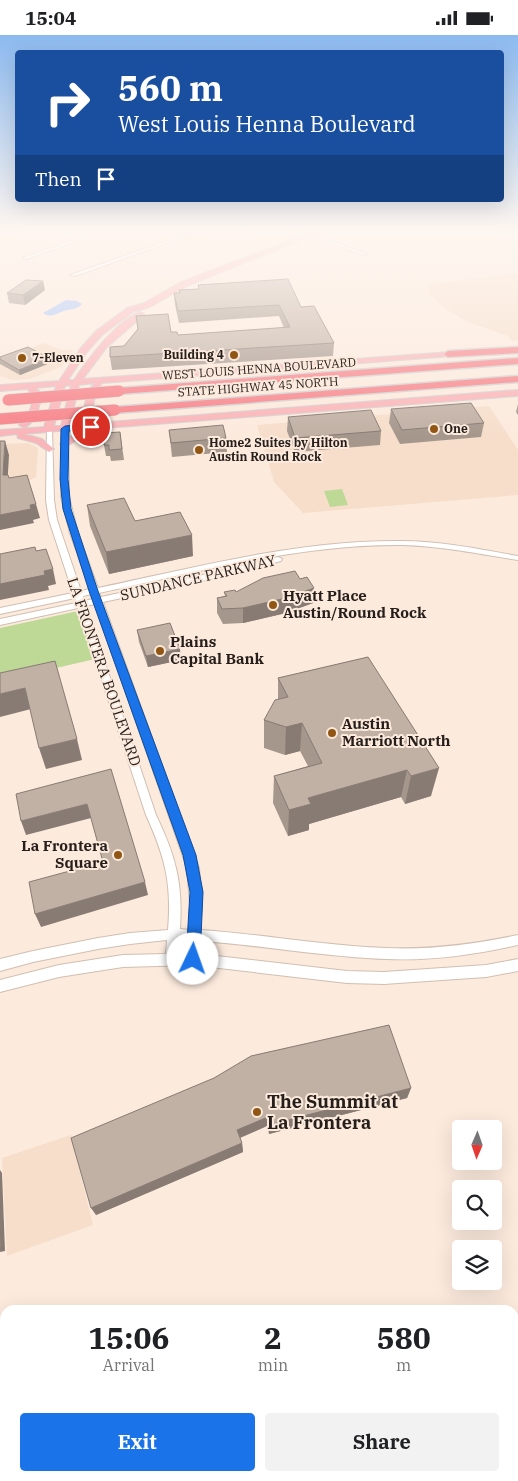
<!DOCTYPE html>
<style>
:root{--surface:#fff;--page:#f2f2f2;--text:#202124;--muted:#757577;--accent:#1a73e8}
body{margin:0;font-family:"IBM Plex Serif",serif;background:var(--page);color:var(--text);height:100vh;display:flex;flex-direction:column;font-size:19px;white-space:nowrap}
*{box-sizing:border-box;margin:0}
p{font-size:16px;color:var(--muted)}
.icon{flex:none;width:28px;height:28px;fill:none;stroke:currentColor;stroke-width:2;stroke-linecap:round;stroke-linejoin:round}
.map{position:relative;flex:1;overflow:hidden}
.details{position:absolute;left:0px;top:1270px;width:519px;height:176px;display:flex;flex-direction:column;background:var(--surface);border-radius:15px 15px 0 0;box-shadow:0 5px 20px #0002}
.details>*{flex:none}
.hud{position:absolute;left:15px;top:15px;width:489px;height:152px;border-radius:5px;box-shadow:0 5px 20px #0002;background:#1a4fa0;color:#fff;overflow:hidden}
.needle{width:32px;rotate:182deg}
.tools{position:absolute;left:452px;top:1085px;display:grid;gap:10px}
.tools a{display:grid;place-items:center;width:50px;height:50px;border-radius:5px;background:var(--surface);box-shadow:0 5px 20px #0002;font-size:25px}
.pin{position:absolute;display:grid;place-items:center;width:42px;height:42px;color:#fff;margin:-21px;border:2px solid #fff;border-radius:50%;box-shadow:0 1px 5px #0007}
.me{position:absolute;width:55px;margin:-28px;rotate:3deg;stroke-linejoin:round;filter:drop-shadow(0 0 4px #0008)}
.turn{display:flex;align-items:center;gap:18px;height:105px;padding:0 20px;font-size:22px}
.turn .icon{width:65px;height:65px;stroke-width:2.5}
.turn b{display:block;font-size:35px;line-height:42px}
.then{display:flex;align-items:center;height:48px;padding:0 20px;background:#0003;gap:10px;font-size:19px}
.eta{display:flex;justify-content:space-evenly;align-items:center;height:85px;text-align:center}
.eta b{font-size:30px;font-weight:800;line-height:35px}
.action{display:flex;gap:10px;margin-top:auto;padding:10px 20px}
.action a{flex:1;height:58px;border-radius:5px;background:var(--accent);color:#fff;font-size:20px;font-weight:800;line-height:58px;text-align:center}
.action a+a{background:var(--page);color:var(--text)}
.status{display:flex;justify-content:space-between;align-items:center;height:35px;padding:0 25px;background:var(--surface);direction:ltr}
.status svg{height:14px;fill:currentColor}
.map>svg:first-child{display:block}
.built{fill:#f6decb}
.green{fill:#bed996}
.water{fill:#a2c2fd}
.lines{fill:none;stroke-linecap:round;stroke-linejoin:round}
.minor-casing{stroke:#d0bfb2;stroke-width:2}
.major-casing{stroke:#d3d2d1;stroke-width:2}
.highway-casing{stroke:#d3d2d1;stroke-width:3}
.minor{fill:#fff;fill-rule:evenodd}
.major{fill:#fab5b9;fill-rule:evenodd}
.highway{fill:#f7848b;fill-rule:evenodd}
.highway-bridge-casing{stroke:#d3d2d1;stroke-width:12;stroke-linecap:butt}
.highway-bridge{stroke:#f7848b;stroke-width:11}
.wall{fill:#a6978d}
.shaded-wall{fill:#877b73}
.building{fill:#c1b0a4;stroke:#877b73}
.route{fill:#1a73e8;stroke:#114b97}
.poi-dot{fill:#915614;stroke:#fceadd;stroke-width:2}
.labels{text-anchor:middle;stroke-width:4;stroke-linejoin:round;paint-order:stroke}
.far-poi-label{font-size:12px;font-weight:bold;fill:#251e1a;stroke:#fceadd;text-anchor:start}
.far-street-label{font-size:12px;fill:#251e1a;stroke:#fceadd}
.street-label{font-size:15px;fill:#251e1a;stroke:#fceadd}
.poi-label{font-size:15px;font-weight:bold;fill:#251e1a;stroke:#fceadd;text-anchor:start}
.near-poi-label{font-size:18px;font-weight:bold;fill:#251e1a;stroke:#fceadd;text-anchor:start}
</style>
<div class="status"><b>15:04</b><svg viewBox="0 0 49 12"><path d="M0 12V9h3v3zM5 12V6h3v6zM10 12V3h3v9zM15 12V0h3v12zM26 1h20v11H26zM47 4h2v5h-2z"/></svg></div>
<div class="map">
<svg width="518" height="1446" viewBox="0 0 518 1446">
<rect width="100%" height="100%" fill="#fceadd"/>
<g class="built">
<polygon points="518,238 518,305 512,306 508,301 468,287 444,273 430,260 427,250"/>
<polygon points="44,308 61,315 73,315 61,332 30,344 12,345 0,341 0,325"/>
<polygon points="489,371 518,415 518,460 303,478 274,447 257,390"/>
<polygon points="28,408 38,413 36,442 25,448 9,451 0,409"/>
<polygon points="71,1100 93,1190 7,1221 2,1123"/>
</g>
<g class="green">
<polygon points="342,454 348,470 330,472 324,456"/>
<polygon points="78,576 95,624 0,646 0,593"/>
</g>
<path class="water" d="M 66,265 L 77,266 L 82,269 C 77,274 74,274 67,275 C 58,277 52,284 43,278 Z"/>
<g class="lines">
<g class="minor-casing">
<g id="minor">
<polygon points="0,198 6,198 0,200"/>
<polygon points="92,198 99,198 27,224 23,223"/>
<polygon points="189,198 196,198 75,241 70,240"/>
<polygon points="302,198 309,198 367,219 363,220"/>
<path d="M 65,392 L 68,394 L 69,462 L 78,498 L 98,553 C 197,532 299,505 401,506 C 440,506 479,514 518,521 L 518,525 C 479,519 441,511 402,510 C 300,509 199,537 99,558 L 101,562 L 216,537 L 278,522 L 282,524 L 281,526 L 216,543 L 103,567 L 199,833 L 202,869 L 200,895 C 262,899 324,911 386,913 C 431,915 475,909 518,900 L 518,910 C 474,920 430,926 386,924 C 323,922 262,910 200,906 L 199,919 L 347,936 L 384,937 L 486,930 L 518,924 L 518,936 L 486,942 L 384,949 L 347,948 L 193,930 L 123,932 L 59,942 L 0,957 L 0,945 L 59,930 L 123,920 L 166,919 L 167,905 L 130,909 L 98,914 L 33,927 L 0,936 L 0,924 L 33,916 L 98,903 L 130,898 L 168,895 C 172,848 165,822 146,780 L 78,573 L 0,590 L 0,584 L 76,568 L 75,563 L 0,579 L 0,573 L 73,558 L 49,485 L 46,465 L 47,394 L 52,395 L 54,465 L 57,485 L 81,556 L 90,554 L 70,498 L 61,462 L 62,394 ZM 92,559 L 93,564 L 84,566 L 83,561 ZM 95,569 L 187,833 L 190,869 L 189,895 L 180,894 C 183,848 176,822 156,780 L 86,571 ZM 179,905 L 188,905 L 187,919 L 178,919 Z"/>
<polygon points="518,1288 518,1304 514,1306 514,1290"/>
<polygon points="199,1441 227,1441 225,1446 197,1446"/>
<polygon points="238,1441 256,1441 258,1446 240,1446"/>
<polygon points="472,1441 490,1441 492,1446 474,1446"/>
</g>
</g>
<g class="major-casing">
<path id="major" d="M 310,198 L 319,198 L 187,251 L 150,272 L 133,277 L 102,300 L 86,318 L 68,345 L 74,345 C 88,324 116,286 140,277 L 144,279 L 143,281 L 107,312 L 83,344 L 463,316 L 467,318 L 466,320 L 102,348 L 96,357 L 91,381 L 97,386 L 95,388 L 518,355 L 518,361 L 92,394 L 91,397 L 65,412 L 60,409 L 62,407 L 82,394 L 24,399 L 42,404 L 54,414 L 49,417 L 36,408 L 18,403 L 17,399 L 0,401 L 0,395 L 44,392 L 56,351 L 36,353 L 42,359 C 39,372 37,387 24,393 L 19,390 L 29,379 L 34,360 L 27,354 L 0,356 L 0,350 L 59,346 L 80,314 L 96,296 L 127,273 L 144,268 L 181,247 ZM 95,348 L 88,356 L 82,382 L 90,388 L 70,390 L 79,350 ZM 71,350 L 61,391 L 54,391 L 65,351 Z"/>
</g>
<g class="highway-casing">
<g id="highway">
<polygon points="518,312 518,318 448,322 444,319 448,316"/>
<polygon points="518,323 518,329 119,359 114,356 119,353"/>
<polygon points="518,341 518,347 115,378 110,375 115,372"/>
</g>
</g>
<use href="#minor" class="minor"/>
<use href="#major" class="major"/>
<use href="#highway" class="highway"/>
<g class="highway-bridge-casing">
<g id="highway-bridge">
<polyline points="8,365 119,356"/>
<polyline points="0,384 115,375"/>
</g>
</g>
<use href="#highway-bridge" class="highway-bridge"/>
</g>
<g class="wall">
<polygon points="43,246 45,255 25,270 9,268 7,258"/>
<polygon points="198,250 301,272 334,308 333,321 112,335 110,322 124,311 138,294 171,297 178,300 284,293 279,281 179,288 175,270 174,258 179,258 179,255 198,254"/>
<polygon points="0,322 50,328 20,340 0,329"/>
<polygon points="518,369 518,380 516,377"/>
<polygon points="391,374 484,388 481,402 400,409 389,388"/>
<polygon points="288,382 381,396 380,410 295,417 287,396"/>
<polygon points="169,395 226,403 227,417 172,422"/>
<polygon points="120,397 124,425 111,426 110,421 106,421 104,410"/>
<polygon points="87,470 135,486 193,521 109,539 90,491"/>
<polygon points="224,557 236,557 313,568 286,578 243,588 223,589 217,578 217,563 225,561"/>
<polygon points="137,595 181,625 148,632 139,607"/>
<polygon points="368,622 431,761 405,769 401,762 309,789 309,795 288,801 273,768 274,741 308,731 300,716 285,720 264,713 264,685 278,665 278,643"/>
<polygon points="411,1053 407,1063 269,1099 267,1091 240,1103 242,1108 243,1117 96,1180 71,1103"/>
</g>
<g class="shaded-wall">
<polygon points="43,246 45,255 25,270 23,260"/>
<polygon points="49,323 50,328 20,340 19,335"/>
<polygon points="5,406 9,420 7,455 3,440"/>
<polygon points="36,469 40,483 33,485 34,488 0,495 0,480 30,470"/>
<polygon points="192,500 193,521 109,539 106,517"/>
<polygon points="53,534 56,549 48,551 49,555 0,565 0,549 44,536"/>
<polygon points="314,553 313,568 286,578 243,588 243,573"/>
<polygon points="180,614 181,625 148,632 146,621"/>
<polygon points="25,653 31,674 0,682 0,659"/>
<polygon points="302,688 300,716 285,720 286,692"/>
<polygon points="77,704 82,725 46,734 39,713"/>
<polygon points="439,733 431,761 405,769 411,741"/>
<polygon points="407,735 401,762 309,789 309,795 288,801 289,775 308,763"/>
<polygon points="87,769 91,783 26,800 21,786"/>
<polygon points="145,847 148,860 41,892 35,879"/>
<polygon points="411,1053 407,1063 269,1099 269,1090"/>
<polygon points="268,1082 267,1091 237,1104 237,1095"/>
<polygon points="242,1108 243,1117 96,1180 91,1173"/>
<polygon points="0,1135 2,1138 5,1216 0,1217"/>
</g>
<g class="building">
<polygon points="288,244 301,272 314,271 334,308 110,322 110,312 124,311 138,294 136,281 168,279 171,297 177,297 178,300 290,292 279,270 178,276 174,258 180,258 179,255 199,254 198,250"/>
<polygon points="26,245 43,246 23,260 7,258"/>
<polygon points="28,312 49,323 19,335 0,324 0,322"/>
<polygon points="471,368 484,388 402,395 391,374"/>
<polygon points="371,375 381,396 295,403 288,382"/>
<polygon points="223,390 226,403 171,408 169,395"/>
<polygon points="120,397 122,414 109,415 109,410 104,410 104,398"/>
<polygon points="0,406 5,406 3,440 8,440 9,443 27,440 36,469 30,470 31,474 0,480"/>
<polygon points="124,463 135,486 180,477 192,500 106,517 87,470"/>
<polygon points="35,512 36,516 46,514 53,534 44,536 45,540 0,549 0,519"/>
<polygon points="295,536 300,544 307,542 314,553 286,563 243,573 222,574 217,563 227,561 224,557 235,555 236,557 263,543"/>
<polygon points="170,588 180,614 146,621 137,595"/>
<polygon points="368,622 439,733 411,741 407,735 308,763 311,769 289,775 274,741 322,728 302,688 286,692 264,685 275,665 288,662 278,643"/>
<polygon points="55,626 77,704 39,713 25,653 0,659 0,638"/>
<polygon points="111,734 145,847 35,879 29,847 103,827 87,769 21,786 16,759"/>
<polygon points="389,990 411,1053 269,1090 268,1082 237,1095 242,1108 91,1173 71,1103 214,1043 251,1021"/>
<polygon points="0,1182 1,1212 0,1213"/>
</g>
<linearGradient id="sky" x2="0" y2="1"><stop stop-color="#8cbaf0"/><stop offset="0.49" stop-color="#fef6f0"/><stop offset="1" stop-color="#fef6f0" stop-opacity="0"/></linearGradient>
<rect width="518" height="401" fill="url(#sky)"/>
<polygon class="route" points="91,389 94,390 94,393 69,396 68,444 71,474 98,556 196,820 203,857 200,924 198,928 193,930 188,928 186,924 190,857 183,820 89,556 63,474 60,444 61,394 65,391"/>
<g class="poi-dot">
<circle cx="234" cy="320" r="5"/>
<circle cx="22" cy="323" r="5"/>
<circle cx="434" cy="394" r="5"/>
<circle cx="199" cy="415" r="5"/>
<circle cx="273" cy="570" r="5"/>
<circle cx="160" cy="616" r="5"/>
<circle cx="332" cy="698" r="5"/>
<circle cx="118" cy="820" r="5"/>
<circle cx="257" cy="1077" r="5"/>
</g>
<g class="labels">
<g class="far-poi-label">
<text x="224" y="324" text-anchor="end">Building 4</text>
<text x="32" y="327">7-Eleven</text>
<text x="444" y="398">One</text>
<text x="209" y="412">Home2 Suites by Hilton<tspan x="209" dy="14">Austin Round Rock</tspan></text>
</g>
<g class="far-street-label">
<text transform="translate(259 334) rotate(-4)" y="4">WEST LOUIS HENNA BOULEVARD</text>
<text transform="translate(258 352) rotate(-4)" y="4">STATE HIGHWAY 45 NORTH</text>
</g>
<g class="street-label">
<text transform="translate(198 543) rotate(-13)" y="5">SUNDANCE PARKWAY</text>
<text transform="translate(104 637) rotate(71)" y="5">LA FRONTERA BOULEVARD</text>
</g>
<g class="poi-label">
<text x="283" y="566">Hyatt Place<tspan x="283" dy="17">Austin/Round Rock</tspan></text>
<text x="170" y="612">Plains<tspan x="170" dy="17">Capital Bank</tspan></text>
<text x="342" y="694">Austin<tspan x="342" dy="17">Marriott North</tspan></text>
<text x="108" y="816" text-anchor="end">La Frontera<tspan x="108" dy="17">Square</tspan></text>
</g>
<g class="near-poi-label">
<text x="267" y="1073">The Summit at<tspan x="267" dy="21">La Frontera</tspan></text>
</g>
</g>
</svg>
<div class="tools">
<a><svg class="needle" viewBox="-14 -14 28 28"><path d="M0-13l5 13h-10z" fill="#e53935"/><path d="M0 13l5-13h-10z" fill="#757577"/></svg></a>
<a><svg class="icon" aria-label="search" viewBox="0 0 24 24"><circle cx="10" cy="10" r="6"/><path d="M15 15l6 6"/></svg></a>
<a><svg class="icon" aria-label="layers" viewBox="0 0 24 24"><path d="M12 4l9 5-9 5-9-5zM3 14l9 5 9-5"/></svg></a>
</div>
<div class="pin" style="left:91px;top:392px;background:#d93025"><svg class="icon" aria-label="arrive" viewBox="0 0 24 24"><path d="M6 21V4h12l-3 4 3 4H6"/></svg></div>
<svg class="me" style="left:193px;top:924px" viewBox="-20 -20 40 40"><circle r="19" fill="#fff"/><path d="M0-13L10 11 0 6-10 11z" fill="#1a73e8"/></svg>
<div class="hud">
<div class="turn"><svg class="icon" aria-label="right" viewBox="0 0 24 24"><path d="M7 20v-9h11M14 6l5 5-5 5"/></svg><div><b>560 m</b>West Louis Henna Boulevard</div></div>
<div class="then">Then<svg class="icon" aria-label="arrive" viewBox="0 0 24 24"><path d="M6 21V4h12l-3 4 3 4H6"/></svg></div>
</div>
<section class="details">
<div class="eta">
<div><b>15:06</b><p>Arrival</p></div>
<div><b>2</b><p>min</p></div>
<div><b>580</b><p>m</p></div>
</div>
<div class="action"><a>Exit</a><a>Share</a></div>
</section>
</div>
